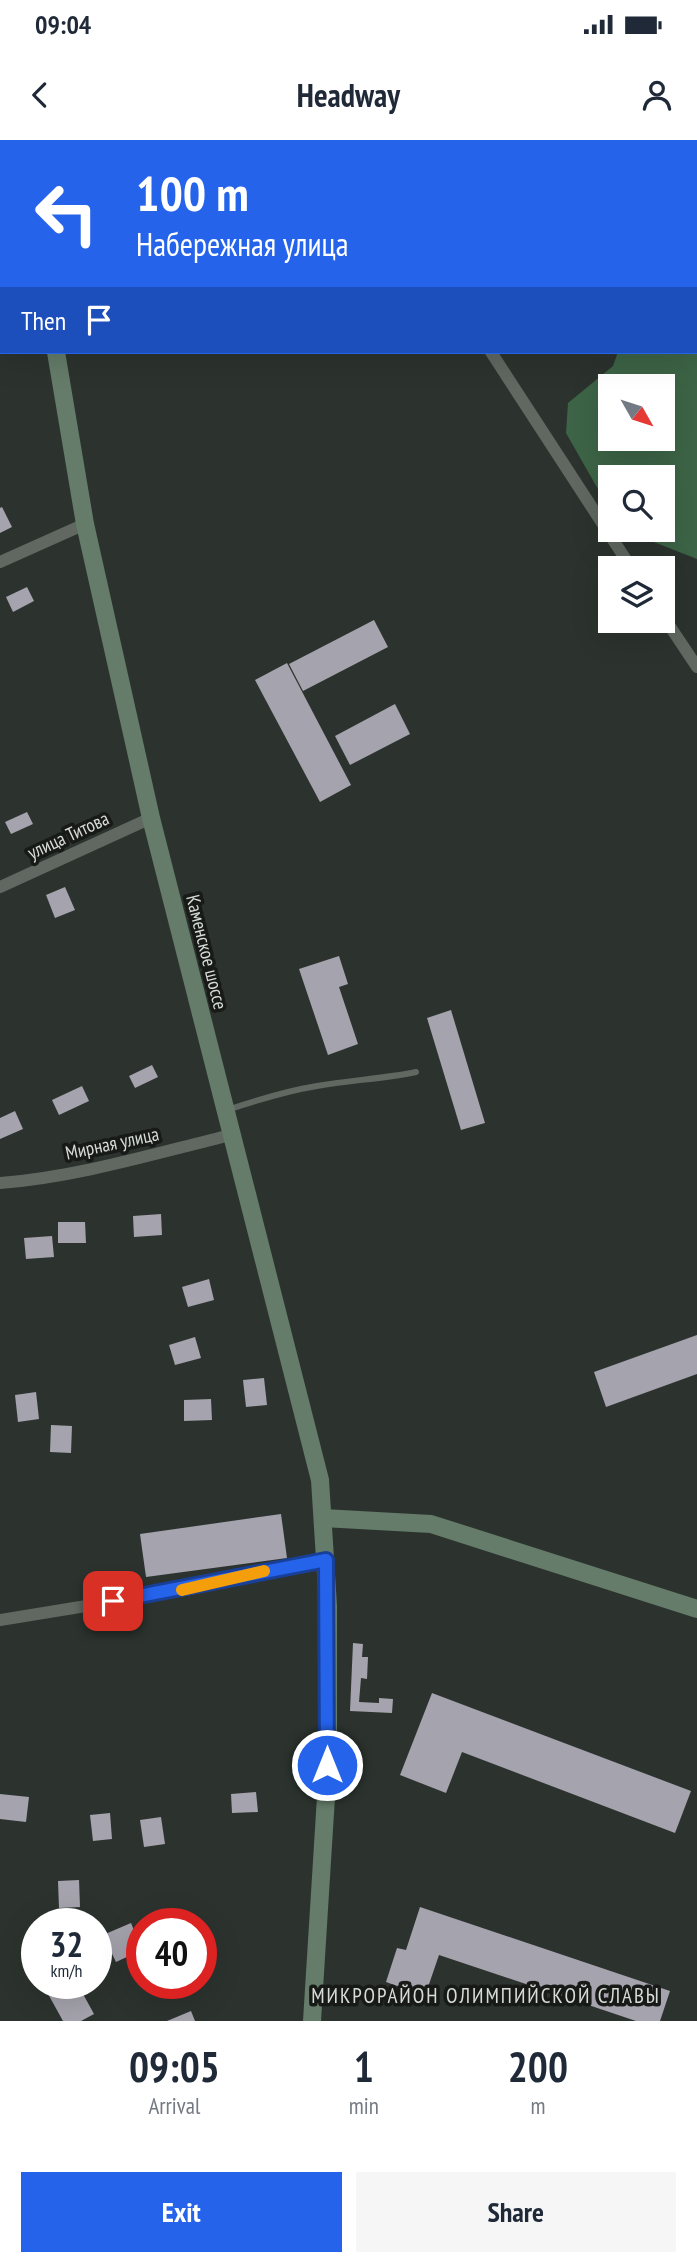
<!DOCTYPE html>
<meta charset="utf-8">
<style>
:root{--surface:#fff;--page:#f6f6f7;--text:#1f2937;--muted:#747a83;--accent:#2563eb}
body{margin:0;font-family:"PT Sans Narrow",sans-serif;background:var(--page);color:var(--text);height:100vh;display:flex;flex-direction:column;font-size:26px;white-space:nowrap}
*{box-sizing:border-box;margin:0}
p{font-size:23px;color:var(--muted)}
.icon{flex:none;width:38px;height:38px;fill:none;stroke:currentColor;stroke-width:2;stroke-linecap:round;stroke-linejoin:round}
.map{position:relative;height:1881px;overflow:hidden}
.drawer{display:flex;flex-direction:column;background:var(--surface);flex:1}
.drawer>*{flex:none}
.hud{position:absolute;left:0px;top:0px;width:698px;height:214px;box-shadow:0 7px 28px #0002;background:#2563eb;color:#fff;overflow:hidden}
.needle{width:46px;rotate:129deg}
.tools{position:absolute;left:598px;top:234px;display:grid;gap:14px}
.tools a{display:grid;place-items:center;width:77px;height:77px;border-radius:0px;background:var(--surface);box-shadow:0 7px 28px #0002;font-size:35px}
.speed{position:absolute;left:21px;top:1768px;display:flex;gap:14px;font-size:35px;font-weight:700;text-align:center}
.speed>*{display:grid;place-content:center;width:91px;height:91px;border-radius:50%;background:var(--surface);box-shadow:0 7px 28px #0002;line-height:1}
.speed small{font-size:18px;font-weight:400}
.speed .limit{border:10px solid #d22;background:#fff;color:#111}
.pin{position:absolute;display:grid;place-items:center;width:60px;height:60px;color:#fff;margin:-30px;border-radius:14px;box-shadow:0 4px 10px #0006}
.me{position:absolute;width:77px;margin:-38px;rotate:0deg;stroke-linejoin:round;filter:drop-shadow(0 0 5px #0008)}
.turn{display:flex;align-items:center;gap:24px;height:147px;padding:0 21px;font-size:32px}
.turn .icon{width:91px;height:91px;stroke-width:2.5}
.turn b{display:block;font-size:49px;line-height:60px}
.then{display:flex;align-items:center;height:66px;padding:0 21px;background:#0003;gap:14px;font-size:26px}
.eta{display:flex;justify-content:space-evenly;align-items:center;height:119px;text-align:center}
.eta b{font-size:42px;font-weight:600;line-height:49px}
.button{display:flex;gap:14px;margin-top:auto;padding:14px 21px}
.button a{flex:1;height:80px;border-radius:0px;background:var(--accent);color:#fff;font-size:28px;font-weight:600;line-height:80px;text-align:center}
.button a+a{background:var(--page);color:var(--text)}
.status{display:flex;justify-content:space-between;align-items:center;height:49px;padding:0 35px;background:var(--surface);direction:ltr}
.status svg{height:19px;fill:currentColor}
header{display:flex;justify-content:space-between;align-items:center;height:91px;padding:0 21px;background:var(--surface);font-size:32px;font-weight:600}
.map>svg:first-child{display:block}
.green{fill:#3d6446;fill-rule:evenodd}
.building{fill:#a5a3ad}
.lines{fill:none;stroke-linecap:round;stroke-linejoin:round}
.lane{stroke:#606861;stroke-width:6}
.street{stroke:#606861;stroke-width:12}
.secondary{stroke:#647c69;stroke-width:18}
.route-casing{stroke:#184099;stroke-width:18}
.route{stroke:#2563eb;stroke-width:12}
.slow{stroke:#f59e0b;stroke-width:12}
.labels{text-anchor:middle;stroke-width:7;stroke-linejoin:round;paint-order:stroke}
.street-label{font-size:19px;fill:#d7dcd8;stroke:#171a17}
.neighbourhood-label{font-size:21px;letter-spacing:2px;fill:#d7dcd8;stroke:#171a17}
</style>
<div class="status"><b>09:04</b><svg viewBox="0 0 49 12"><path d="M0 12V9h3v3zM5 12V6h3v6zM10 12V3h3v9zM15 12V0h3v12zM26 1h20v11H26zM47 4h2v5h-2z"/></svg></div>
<header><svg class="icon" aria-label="back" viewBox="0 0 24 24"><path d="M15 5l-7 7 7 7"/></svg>Headway<svg class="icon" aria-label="person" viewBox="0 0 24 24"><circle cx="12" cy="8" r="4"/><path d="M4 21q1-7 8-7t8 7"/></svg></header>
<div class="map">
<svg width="697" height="1881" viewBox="0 0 697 1881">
<rect width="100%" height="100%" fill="#2c332e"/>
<path class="green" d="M 697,195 L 697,419 L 623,390 L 663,390 L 663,338 L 611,338 L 611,372 L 566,293 L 568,263 L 613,226 L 618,212 L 696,212 ZM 611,247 L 663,247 L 663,299 L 611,299 Z"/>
<g class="building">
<polygon points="2,367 12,387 0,393 0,368"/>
<polygon points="27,447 34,461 13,472 6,457"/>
<polygon points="374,480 388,507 303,551 289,524"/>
<polygon points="287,523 351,645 320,662 255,540"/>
<polygon points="395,564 410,594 350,625 335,596"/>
<polygon points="27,672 33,684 11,694 5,682"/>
<polygon points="65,747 75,770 55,778 46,755"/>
<polygon points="339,816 348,844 339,847 358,904 328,915 299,829"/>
<polygon points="451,870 485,983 461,990 427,878"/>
<polygon points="152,925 158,937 135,948 129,936"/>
<polygon points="82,946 89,961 59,975 52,960"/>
<polygon points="15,971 23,989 0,999 0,978"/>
<polygon points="161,1074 162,1095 134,1097 133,1076"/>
<polygon points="58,1082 85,1082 86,1103 58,1103"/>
<polygon points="52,1096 54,1117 26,1119 24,1098"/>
<polygon points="209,1139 214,1160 188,1167 182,1147"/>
<polygon points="697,1195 697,1234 606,1267 594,1232"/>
<polygon points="195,1197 201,1218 175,1225 169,1205"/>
<polygon points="264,1238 267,1265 246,1267 243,1240"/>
<polygon points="36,1252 39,1279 18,1282 15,1255"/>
<polygon points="211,1259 212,1280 184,1281 184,1260"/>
<polygon points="51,1285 72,1286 71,1313 50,1312"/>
<polygon points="281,1374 287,1418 146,1437 140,1394"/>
<polygon points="353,1503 363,1504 362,1517 368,1517 367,1539 361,1538 359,1562 379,1563 379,1558 393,1559 392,1573 350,1571"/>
<polygon points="432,1553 691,1651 675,1693 462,1612 446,1653 400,1635"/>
<polygon points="256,1652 258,1672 232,1673 231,1654"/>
<polygon points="0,1654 29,1657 26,1682 0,1679"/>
<polygon points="110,1673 112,1699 93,1701 90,1675"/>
<polygon points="161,1677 165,1704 144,1707 140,1680"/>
<polygon points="79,1740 80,1767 59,1768 58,1741"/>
<polygon points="420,1767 670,1851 660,1881 636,1881 439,1815 425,1856 386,1842 397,1808 406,1810"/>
<polygon points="131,1783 142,1810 116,1822 103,1795"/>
<polygon points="37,1801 37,1833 23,1808"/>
<polygon points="42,1843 77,1843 94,1874 81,1881 63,1881"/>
<polygon points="191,1871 195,1881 167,1881"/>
</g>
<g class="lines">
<g class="lane">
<polyline points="614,2 617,0"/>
<polyline points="696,120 697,119"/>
<path d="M 227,970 C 257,960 286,951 317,946 C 350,940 383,939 416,932"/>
</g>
<g class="street">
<polyline points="231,0 232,2"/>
<polyline points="386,0 386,2"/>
<polyline points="552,0 553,2"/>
<polyline points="0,43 2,42"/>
<polyline points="696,183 697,184"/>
<polyline points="491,212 632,429"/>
<polyline points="0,422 85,384"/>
<polyline points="663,476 697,527"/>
<polyline points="0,747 151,678"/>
<path d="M 0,1043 C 78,1037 156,1013 231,995"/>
<polyline points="0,1480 190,1449 326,1421"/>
</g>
<g class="secondary">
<polyline points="21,0 21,2"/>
<polyline points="56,212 85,384 151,678 320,1340 328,1466 328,1625 312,1881"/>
<polyline points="323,1378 431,1384 697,1469"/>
</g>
</g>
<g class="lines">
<g class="route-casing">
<polyline id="route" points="113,1461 326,1420 327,1625"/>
</g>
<use href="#route" class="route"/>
<polyline class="slow" points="182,1450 264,1431"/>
</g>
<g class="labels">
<g class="street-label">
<text transform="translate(68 695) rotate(-25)" y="7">улица Титова</text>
<text transform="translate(207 812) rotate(76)" y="7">Каменское шоссе</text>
<text transform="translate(112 1003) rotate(-12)" y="7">Мирная улица</text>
</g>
<g class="neighbourhood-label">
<text x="486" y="1863">МИКРОРАЙОН ОЛИМПИЙСКОЙ СЛАВЫ</text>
</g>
</g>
</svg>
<div class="tools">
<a><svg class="needle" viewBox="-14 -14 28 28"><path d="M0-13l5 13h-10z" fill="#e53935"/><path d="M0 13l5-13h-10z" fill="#747a83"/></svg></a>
<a><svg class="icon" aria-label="search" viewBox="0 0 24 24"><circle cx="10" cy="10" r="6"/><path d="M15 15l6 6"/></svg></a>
<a><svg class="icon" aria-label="layers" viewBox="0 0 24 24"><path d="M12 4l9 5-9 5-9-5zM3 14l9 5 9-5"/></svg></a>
</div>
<div class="speed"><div>32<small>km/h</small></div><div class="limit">40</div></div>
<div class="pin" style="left:113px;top:1461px;background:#d93025"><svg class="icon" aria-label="arrive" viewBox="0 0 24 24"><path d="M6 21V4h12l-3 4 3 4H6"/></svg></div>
<svg class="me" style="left:327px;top:1625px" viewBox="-20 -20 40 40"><circle r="17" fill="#2563eb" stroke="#fff" stroke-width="3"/><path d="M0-11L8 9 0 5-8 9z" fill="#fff"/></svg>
<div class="hud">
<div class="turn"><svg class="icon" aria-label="left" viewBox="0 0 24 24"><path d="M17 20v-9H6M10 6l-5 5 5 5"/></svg><div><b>100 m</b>Набережная улица</div></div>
<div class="then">Then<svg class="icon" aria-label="arrive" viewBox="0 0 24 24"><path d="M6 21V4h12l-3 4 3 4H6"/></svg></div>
</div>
</div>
<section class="drawer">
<div class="eta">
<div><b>09:05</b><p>Arrival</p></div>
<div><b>1</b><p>min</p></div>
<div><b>200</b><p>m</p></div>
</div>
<div class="button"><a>Exit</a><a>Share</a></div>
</section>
